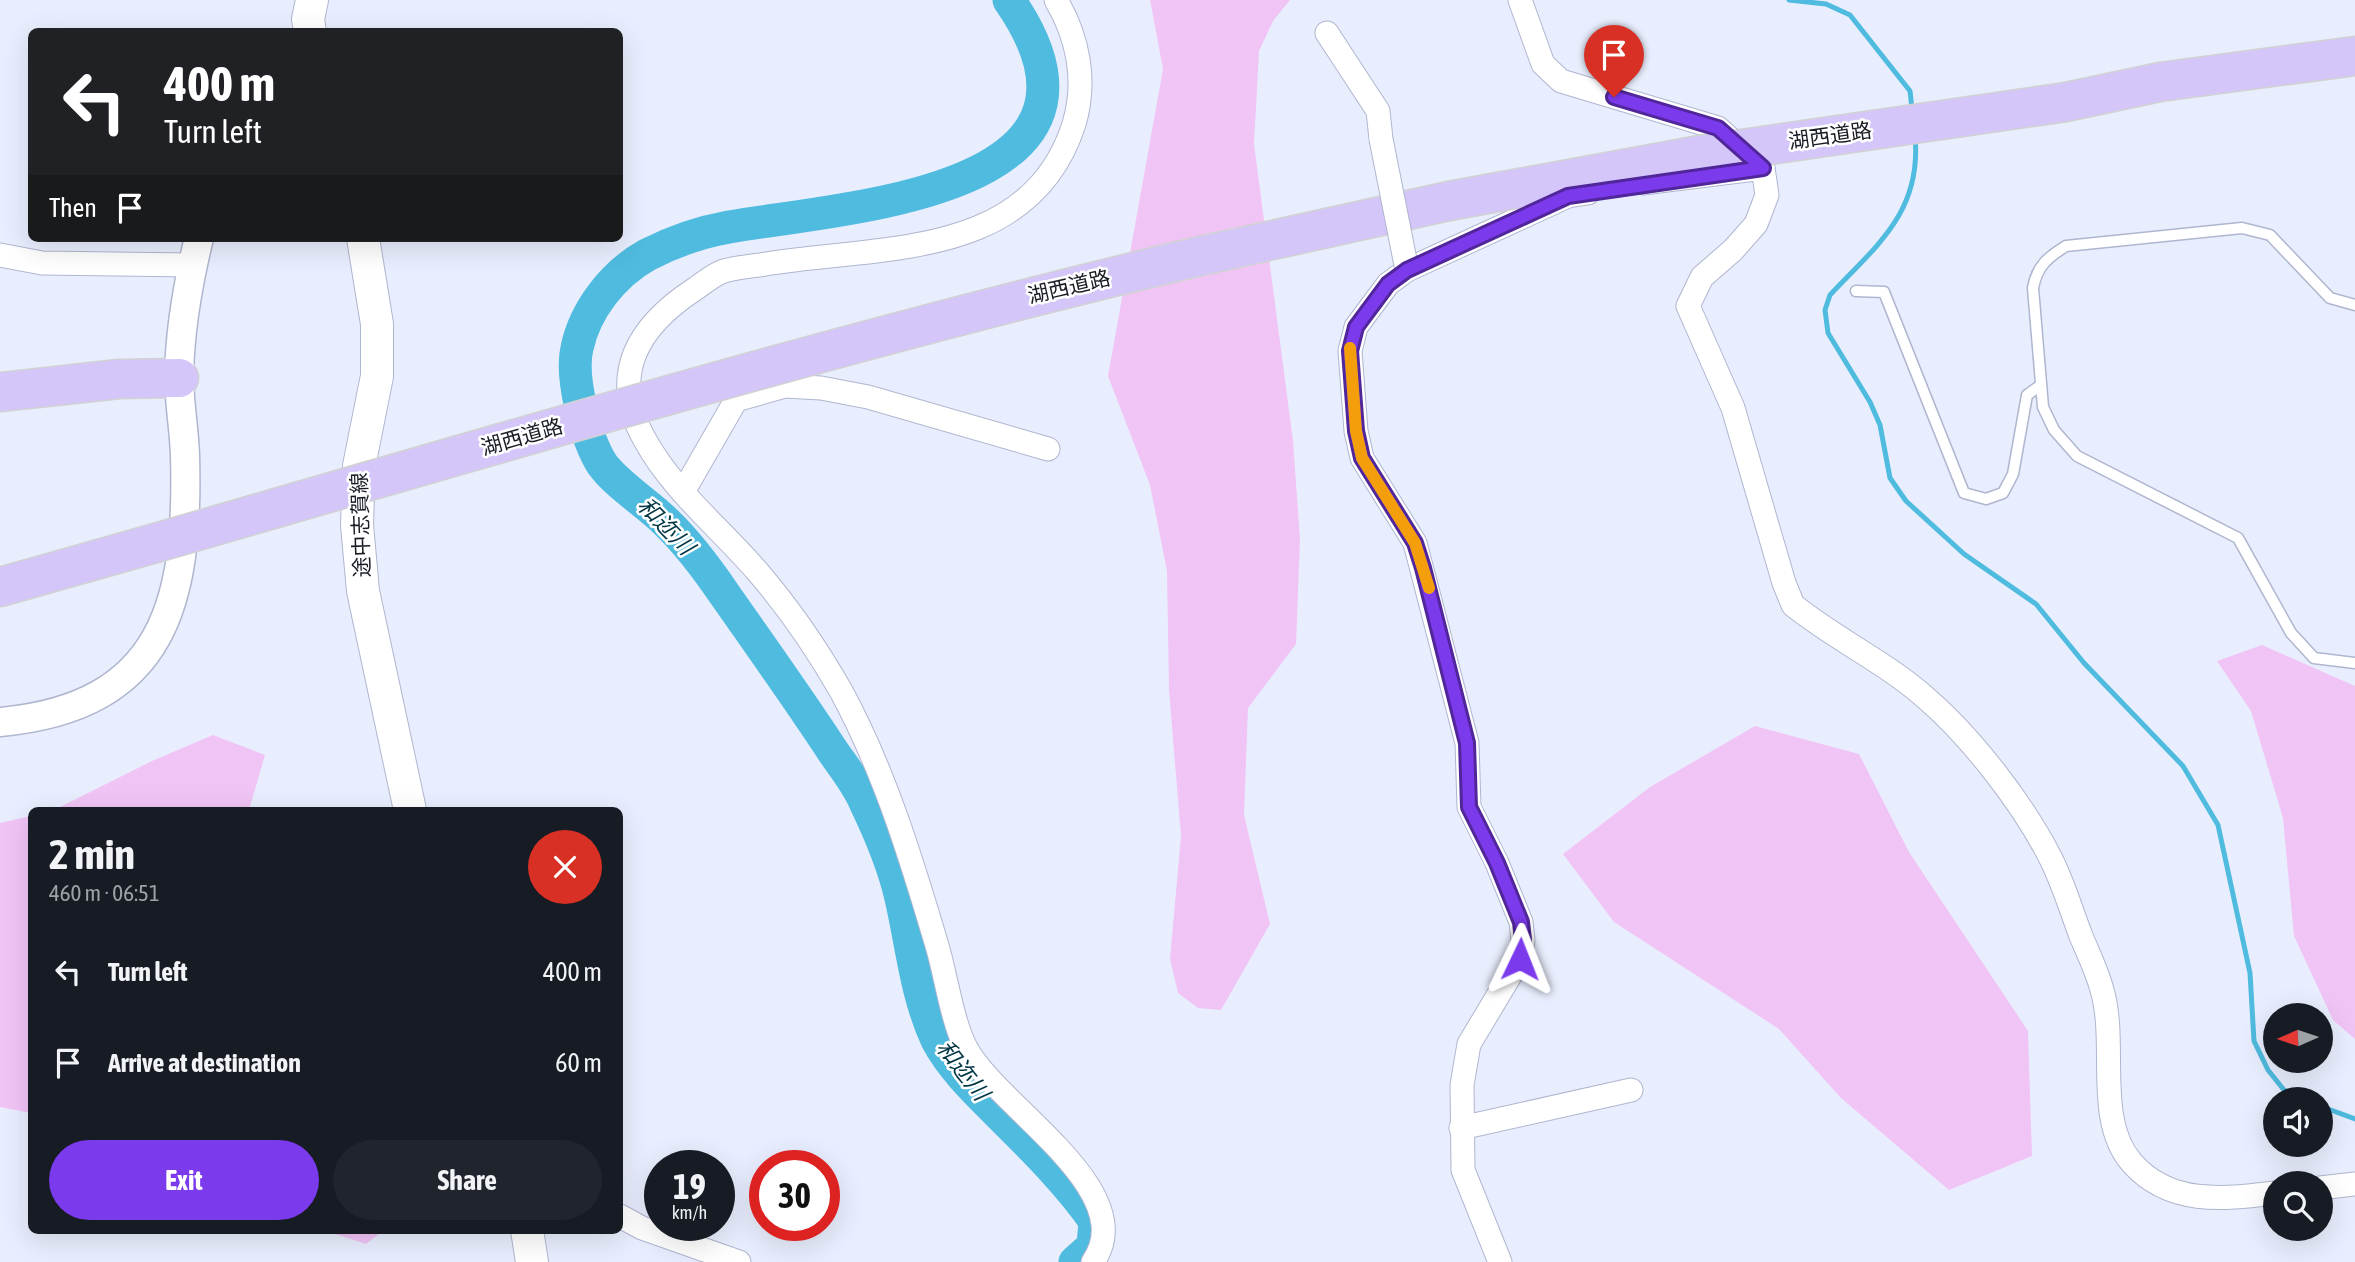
<!DOCTYPE html>
<meta charset="utf-8">
<style>
:root{--surface:#171b24;--page:#20242c;--text:#f1f3f6;--muted:#9ea1a6;--accent:#7c3aed}
body{margin:0;font-family:"Asap Condensed","Noto Sans JP",sans-serif;background:var(--page);color:var(--text);height:100vh;display:flex;flex-direction:column;font-size:26px;white-space:nowrap}
*{box-sizing:border-box;margin:0}
p{font-size:23px;color:var(--muted)}
.icon{flex:none;width:38px;height:38px;fill:none;stroke:currentColor;stroke-width:2;stroke-linecap:round;stroke-linejoin:round}
.map{position:relative;flex:1;overflow:hidden}
.drawer{position:absolute;left:28px;top:807px;width:595px;height:427px;display:flex;flex-direction:column;background:var(--surface);border-radius:10px;box-shadow:0 7px 28px #0002}
.drawer>*{flex:none}
.top-card{position:absolute;left:28px;top:28px;width:595px;height:214px;border-radius:10px;box-shadow:0 7px 28px #0002;background:#202124;color:#fff;overflow:hidden}
.needle{width:46px;rotate:267deg}
.fabs{position:absolute;left:2263px;top:1003px;display:grid;gap:14px}
.fabs a{display:grid;place-items:center;width:70px;height:70px;border-radius:50%;background:var(--surface);box-shadow:0 7px 28px #0002;font-size:35px}
.speed{position:absolute;left:644px;top:1150px;display:flex;gap:14px;font-size:35px;font-weight:700;text-align:center}
.speed>*{display:grid;place-content:center;width:91px;height:91px;border-radius:50%;background:var(--surface);box-shadow:0 7px 28px #0002;line-height:1}
.speed small{font-size:18px;font-weight:400}
.speed .limit{border:10px solid #d22;background:#fff;color:#111}
.pin{position:absolute;display:grid;place-items:center;width:60px;height:60px;color:#fff;margin:-72px -30px;border-radius:50% 50% 50% 0;rotate:-45deg;box-shadow:0 0 7px #0007}
.pin .icon{rotate:45deg}
.me{position:absolute;width:77px;margin:-38px;rotate:2deg;stroke-linejoin:round;filter:drop-shadow(0 0 5px #0008)}
.turn{display:flex;align-items:center;gap:24px;height:147px;padding:0 21px;font-size:32px}
.turn .icon{width:91px;height:91px;stroke-width:2.5}
.turn b{display:block;font-size:49px;line-height:60px}
.then{display:flex;align-items:center;height:66px;padding:0 21px;background:#0003;gap:14px;font-size:26px}
.round{display:grid;place-items:center;flex:none;width:74px;height:74px;border-radius:37px;background:var(--page)}
.summary{display:flex;align-items:center;justify-content:space-between;height:119px;padding:0 21px}
h1{font-size:42px;font-weight:700;line-height:52px}
.cta{display:flex;gap:14px;margin-top:auto;padding:14px 21px}
.cta a{flex:1;height:80px;border-radius:42px;background:var(--accent);color:#fff;font-size:28px;font-weight:700;line-height:80px;text-align:center}
.cta a+a{background:var(--page);color:var(--text)}
ul{padding:0;list-style:none}
li{display:flex;align-items:center;gap:21px;height:91px;padding:0 21px}
li div{flex:1}
li b{display:block;font-size:26px}
li em{font-style:normal}
.map>svg:first-child{display:block}
.green{fill:#f1c4f6}
.lines{fill:none;stroke-linecap:round;stroke-linejoin:round}
.stream{stroke:#4fbbdf;stroke-width:5}
.river{stroke:#4fbbdf;stroke-width:33}
.service-casing{stroke:#afb6cf;stroke-width:13}
.minor-casing{stroke:#afb6cf;stroke-width:25}
.tertiary-casing{stroke:#afb6cf;stroke-width:31}
.secondary-casing{stroke:#afb6cf;stroke-width:34}
.motorway-casing{stroke:#d1d2d3;stroke-width:41}
.service{stroke:#fff;stroke-width:10}
.minor{stroke:#fff;stroke-width:23}
.tertiary{stroke:#fff;stroke-width:28}
.secondary{stroke:#fff;stroke-width:32}
.motorway{stroke:#d5c6fa;stroke-width:38}
.minor-bridge-casing{stroke:#afb6cf;stroke-width:25;stroke-linecap:butt}
.motorway-bridge-casing{stroke:#d1d2d3;stroke-width:41;stroke-linecap:butt}
.minor-bridge{stroke:#fff;stroke-width:23}
.motorway-bridge{stroke:#d5c6fa;stroke-width:38}
.route-casing{stroke:#51269a;stroke-width:18}
.route{stroke:#7c3aed;stroke-width:12}
.slow{stroke:#f59e0b;stroke-width:12}
.labels{text-anchor:middle;stroke-width:5;stroke-linejoin:round;paint-order:stroke}
.street-label{font-size:21px;fill:#191c25;stroke:#fff}
.water-label{font-size:23px;font-style:italic;fill:#033645;stroke:#fff}
</style>
<div class="map">
<svg width="2355" height="1262" viewBox="0 0 2355 1262">
<rect width="100%" height="100%" fill="#e9eefe"/>
<g class="green">
<polygon points="1150,0 1290,0 1273,21 1259,51 1254,144 1293,441 1300,540 1296,644 1248,708 1244,815 1270,924 1221,1010 1198,1008 1178,993 1170,959 1181,836 1169,690 1167,571 1150,485 1108,376 1163,69"/>
<polygon points="2262,645 2355,686 2355,1039 2333,1020 2294,936 2283,818 2251,711 2217,661"/>
<polygon points="1755,726 1859,754 1909,852 2028,1031 2032,1156 1949,1190 1841,1098 1779,1029 1614,922 1563,854 1650,787"/>
<polygon points="213,735 265,755 249,810 54,810 152,761"/>
<polygon points="31,816 32,816 31,1113 0,1107 0,823"/>
<polygon points="323,1230 384,1230 366,1244"/>
</g>
<g class="lines">
<g class="stream">
<polyline points="1789,0 1826,4 1850,15 1910,91 1912,109"/>
<path d="M 1915,136 C 1922,212 1877,245 1830,295 L 1825,310 L 1828,333 L 1870,402 L 1880,425 L 1890,478 L 1906,501 L 1964,554 L 2036,604 L 2084,663 L 2183,766 L 2218,825 L 2250,973 L 2254,1041 L 2268,1070 L 2284,1090 L 2304,1099"/>
<polyline points="2320,1106 2355,1119"/>
</g>
<path class="river" d="M 1009,0 C 1143,193 844,207 729,227 C 701,232 672,242 647,255 C 613,274 585,310 577,348 C 570,377 586,439 602,464 C 616,484 648,504 666,522 C 688,543 708,570 725,595 C 760,645 795,694 828,744 C 840,763 856,781 865,802 C 879,831 894,867 901,898 C 912,946 916,995 937,1040 C 951,1067 976,1091 997,1112 C 1032,1147 1067,1181 1095,1221 L 1093,1246 L 1075,1262"/>
<g class="service-casing">
<g id="service">
<polyline points="1856,291 1884,292 1964,493 1986,499 2003,493 2013,474 2027,395 2041,385"/>
<path d="M 2355,305 L 2330,298 L 2270,235 L 2242,228 L 2066,246 C 2048,257 2037,266 2033,288 L 2043,407 L 2054,430 L 2077,456 L 2238,538 L 2291,633 L 2314,658 L 2355,663"/>
</g>
</g>
<g class="minor-casing">
<g id="minor">
<path d="M 1056,0 C 1078,37 1087,81 1074,124 C 1030,261 880,245 766,264 C 753,266 737,267 724,271 C 714,274 704,283 695,289 C 638,326 608,375 645,440 C 673,491 720,528 757,571 C 788,607 817,649 841,691 C 885,772 912,861 938,949 C 946,977 953,1024 966,1048 C 996,1106 1143,1190 1093,1262"/>
<path d="M 1520,0 L 1543,64 L 1561,81 L 1718,128 L 1763,168 L 1767,195 L 1756,224 L 1733,250 L 1702,277 L 1688,306 L 1733,408 L 1784,583 L 1793,605 C 1835,639 1887,663 1927,699 C 1972,738 2023,804 2050,857 C 2063,882 2071,910 2081,936 C 2088,953 2097,971 2102,990 C 2118,1044 2094,1120 2132,1163 C 2170,1206 2224,1199 2275,1193"/>
<polyline points="1327,33 1378,111 1381,139"/>
<polyline points="1643,183 1763,168"/>
<polyline points="0,255 42,263 192,265"/>
<polyline points="683,492 736,400 785,386 821,388 868,397 1048,449"/>
<polyline points="1461,1128 1631,1090"/>
<polyline points="2320,1188 2355,1184"/>
<polyline points="620,1216 642,1228 739,1262"/>
<polyline points="1500,1262 1463,1170 1462,1085 1469,1044 1520,959 1523,940 1521,922 1497,863 1469,807 1467,743 1415,543 1362,458 1356,431 1350,351 1356,327 1388,284 1407,270 1568,196 1588,193"/>
</g>
</g>
<g class="tertiary-casing">
<path id="tertiary" d="M 0,722 C 166,707 189,600 185,455 C 184,428 179,401 179,375 C 180,329 188,283 199,238"/>
</g>
<g class="secondary-casing">
<g id="secondary">
<polyline points="310,32 308,19 312,0"/>
<polyline points="363,238 377,324 377,376 359,466 357,525 363,591 410,810"/>
<polyline points="527,1230 532,1262"/>
</g>
</g>
<g class="motorway-casing">
<g id="motorway">
<polyline points="2066,102 2160,82 2355,56"/>
<polyline points="1196,257 1449,201"/>
<polyline points="0,392 119,379 179,378"/>
<polyline points="0,587 152,544"/>
</g>
</g>
<use href="#service" class="service"/>
<use href="#minor" class="minor"/>
<use href="#tertiary" class="tertiary"/>
<use href="#secondary" class="secondary"/>
<use href="#motorway" class="motorway"/>
<g class="minor-bridge-casing">
<polyline id="minor-bridge" points="1381,139 1407,270"/>
</g>
<g class="motorway-bridge-casing">
<g id="motorway-bridge">
<polyline points="1449,201 1700,155 2066,102"/>
<path d="M 152,544 C 499,444 844,340 1196,257"/>
</g>
</g>
<use href="#minor-bridge" class="minor-bridge"/>
<use href="#motorway-bridge" class="motorway-bridge"/>
</g>
<g class="lines">
<g class="route-casing">
<polyline id="route" points="1520,959 1523,940 1521,922 1497,863 1469,807 1467,743 1423,568 1415,543 1362,458 1356,431 1350,351 1356,327 1388,284 1407,270 1568,196 1763,168 1718,128 1614,97"/>
</g>
<use href="#route" class="route"/>
<polyline class="slow" points="1350,348 1356,431 1362,458 1415,543 1429,588"/>
</g>
<g class="labels">
<g class="street-label">
<text transform="translate(1830 136) rotate(-8)" y="7">湖西道路</text>
<text transform="translate(1069 287) rotate(-13)" y="7">湖西道路</text>
<text transform="translate(522 437) rotate(-16)" y="7">湖西道路</text>
<text transform="translate(361 525) rotate(-92)" y="7">途中志賀線</text>
</g>
<g class="water-label">
<text transform="translate(666 526) rotate(46)" y="8">和迩川</text>
<text transform="translate(963 1070) rotate(52)" y="8">和迩川</text>
</g>
</g>
</svg>
<div class="fabs">
<a><svg class="needle" viewBox="-14 -14 28 28"><path d="M0-13l5 13h-10z" fill="#e53935"/><path d="M0 13l5-13h-10z" fill="#9ea1a6"/></svg></a>
<a><svg class="icon" aria-label="sound" viewBox="0 0 24 24"><path d="M4 9h4l5-4v14l-5-4H4zM17 9q2 3 0 6"/></svg></a>
<a><svg class="icon" aria-label="search" viewBox="0 0 24 24"><circle cx="10" cy="10" r="6"/><path d="M15 15l6 6"/></svg></a>
</div>
<div class="speed"><div>19<small>km/h</small></div><div class="limit">30</div></div>
<div class="pin" style="left:1614px;top:97px;background:#d93025"><svg class="icon" aria-label="arrive" viewBox="0 0 24 24"><path d="M6 21V4h12l-3 4 3 4H6"/></svg></div>
<svg class="me" style="left:1520px;top:959px" viewBox="-20 -20 40 40"><path d="M0-17L14 15 0 8-14 15z" fill="#7c3aed" stroke="#fff" stroke-width="4"/></svg>
<div class="top-card">
<div class="turn"><svg class="icon" aria-label="left" viewBox="0 0 24 24"><path d="M17 20v-9H6M10 6l-5 5 5 5"/></svg><div><b>400 m</b>Turn left</div></div>
<div class="then">Then<svg class="icon" aria-label="arrive" viewBox="0 0 24 24"><path d="M6 21V4h12l-3 4 3 4H6"/></svg></div>
</div>
<section class="drawer">
<div class="summary"><div><h1>2 min</h1><p>460 m · 06:51</p></div><a class="round" style="background:#d93025;color:#fff"><svg class="icon" aria-label="close" viewBox="0 0 24 24"><path d="M6 6l12 12M18 6L6 18"/></svg></a></div>
<ul>
<li><svg class="icon" aria-label="left" viewBox="0 0 24 24"><path d="M17 20v-9H6M10 6l-5 5 5 5"/></svg><div><b>Turn left</b></div><em>400 m</em></li>
<li><svg class="icon" aria-label="arrive" viewBox="0 0 24 24"><path d="M6 21V4h12l-3 4 3 4H6"/></svg><div><b>Arrive at destination</b></div><em>60 m</em></li>
</ul>
<div class="cta"><a>Exit</a><a>Share</a></div>
</section>
</div>
